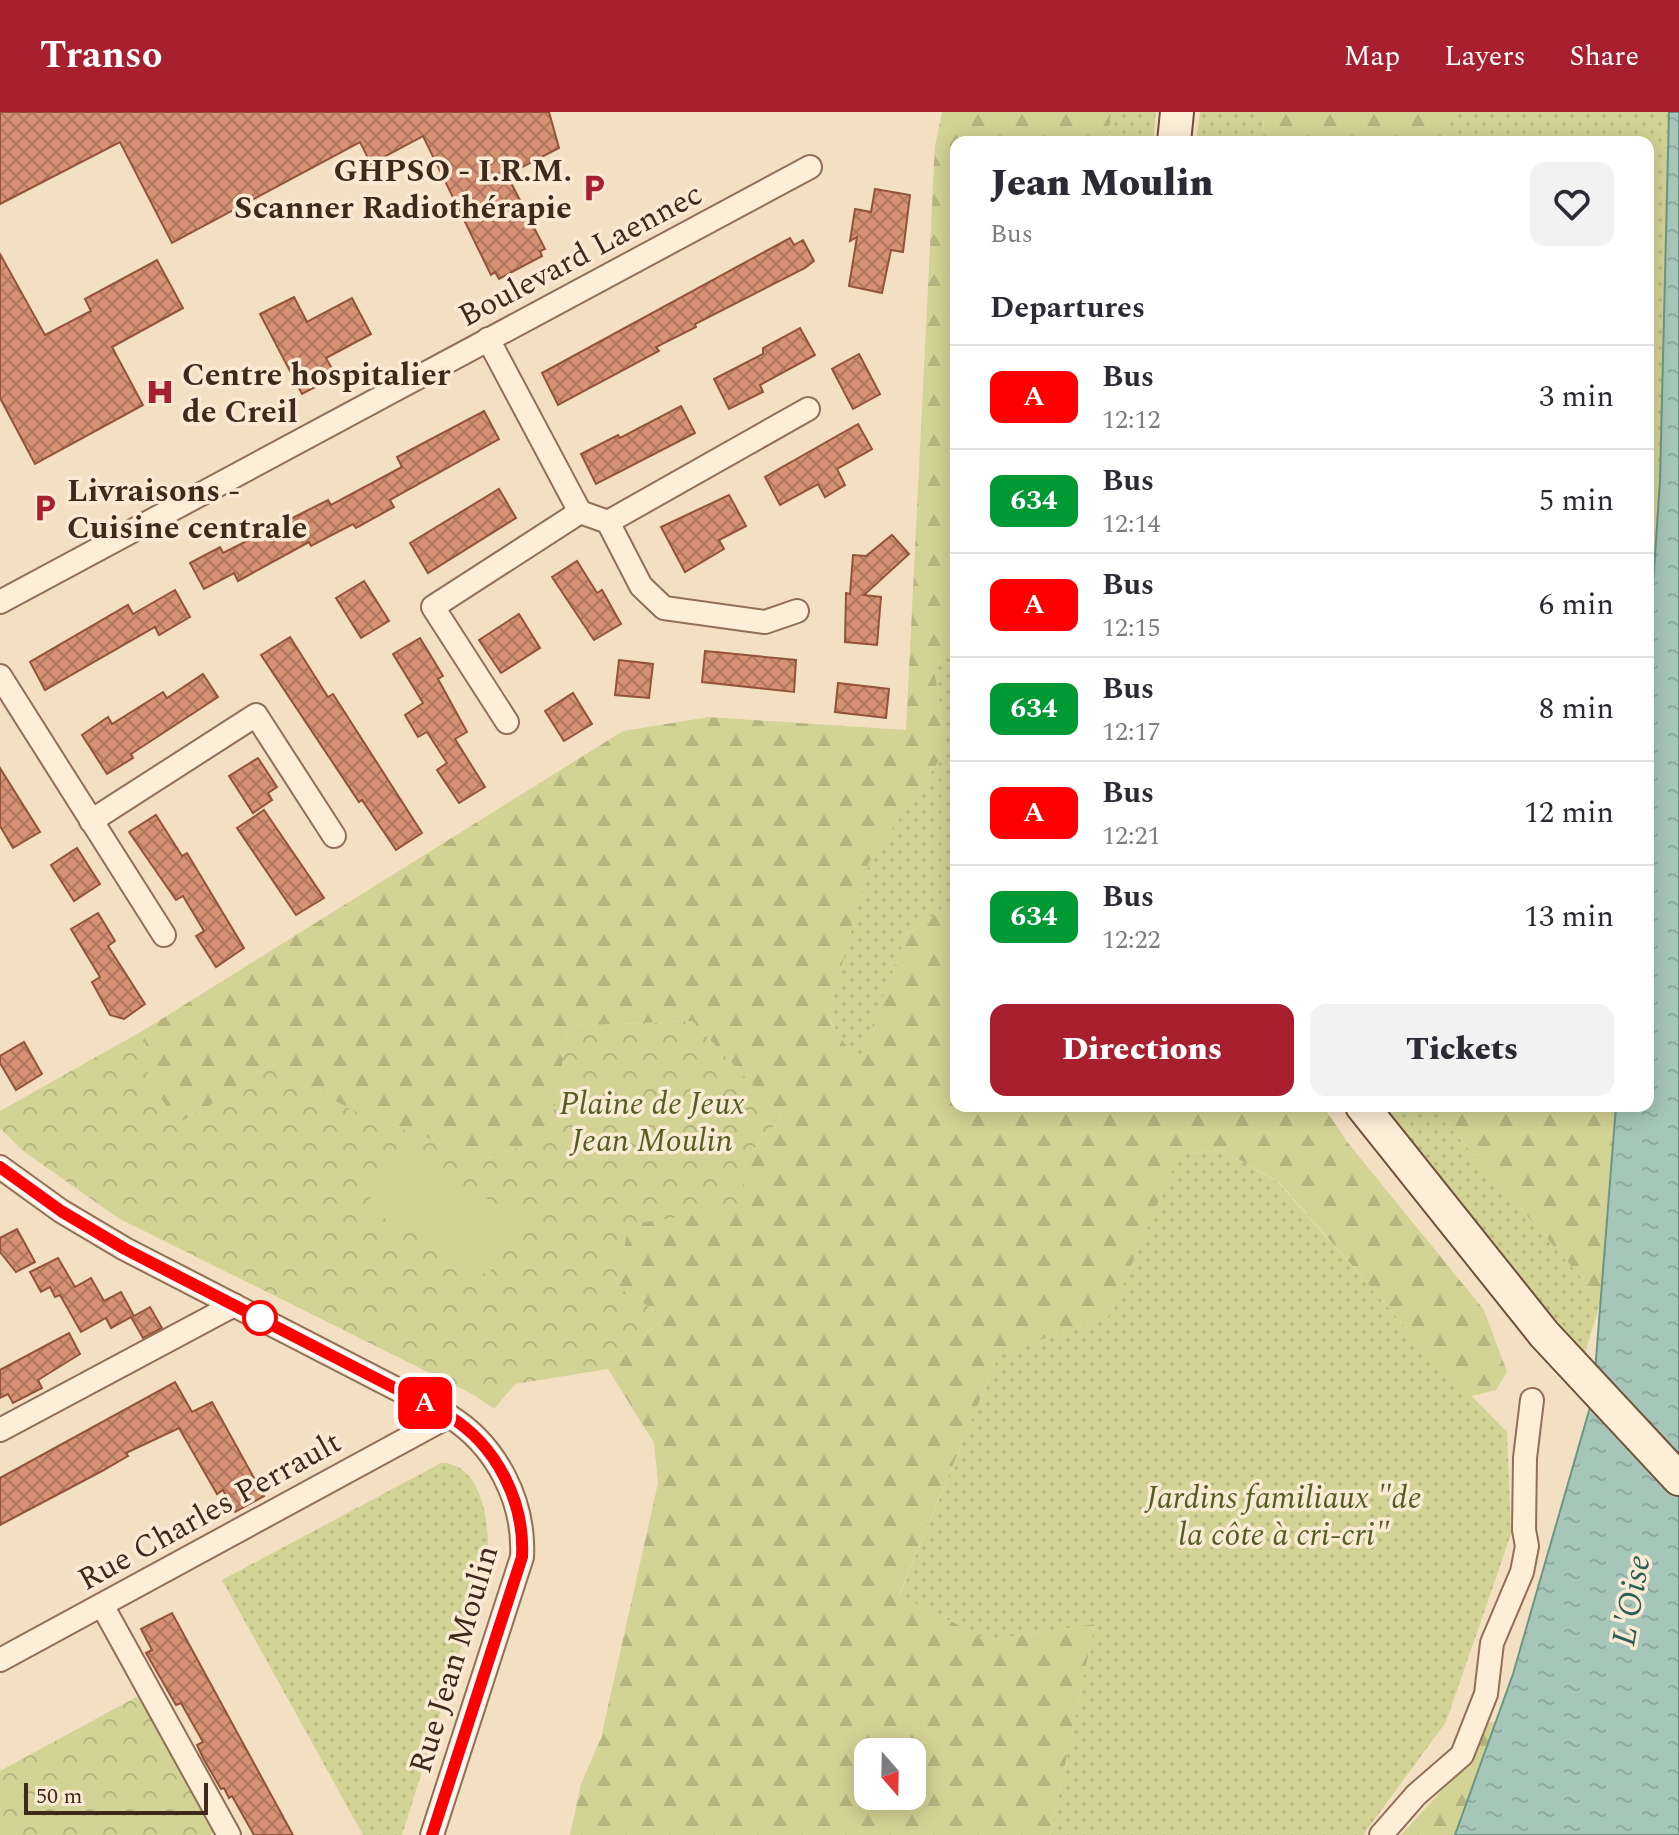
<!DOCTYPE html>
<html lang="en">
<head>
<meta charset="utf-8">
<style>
	body { margin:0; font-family:Spectral,serif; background:#f2f2f3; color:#2b2b33; height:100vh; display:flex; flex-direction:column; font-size:30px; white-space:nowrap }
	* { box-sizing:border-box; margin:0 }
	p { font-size:26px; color:#7c7c81 }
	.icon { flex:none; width:44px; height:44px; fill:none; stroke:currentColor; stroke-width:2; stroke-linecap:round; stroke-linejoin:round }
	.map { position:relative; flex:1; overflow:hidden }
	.panel { position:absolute; left:950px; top:24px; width:704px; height:976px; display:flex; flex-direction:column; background:#fff; border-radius:16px; box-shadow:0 4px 20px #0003 }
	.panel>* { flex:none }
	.badge { padding:0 16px; border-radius:12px; font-size:28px; line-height:52px }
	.needle { width:52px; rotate:160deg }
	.fabs { position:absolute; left:854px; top:1626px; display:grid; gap:16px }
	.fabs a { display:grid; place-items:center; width:72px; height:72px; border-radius:16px; background:#fff; box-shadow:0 4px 20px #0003; font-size:40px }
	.scale { position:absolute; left:24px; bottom:20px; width:184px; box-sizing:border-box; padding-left:8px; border:4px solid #3f291d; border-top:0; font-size:22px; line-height:28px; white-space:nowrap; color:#3f291d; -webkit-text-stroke:6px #faead4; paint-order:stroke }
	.map>.badge { position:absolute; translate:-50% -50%; box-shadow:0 0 0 4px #fff }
	h2 { padding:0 40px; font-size:30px; line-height:72px }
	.round { display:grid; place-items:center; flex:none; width:84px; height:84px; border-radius:16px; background:#f2f2f3 }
	.headline { display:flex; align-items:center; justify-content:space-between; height:136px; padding:0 40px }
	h1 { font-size:38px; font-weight:800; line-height:60px }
	.cta { display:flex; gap:16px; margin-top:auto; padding:16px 40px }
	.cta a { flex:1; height:92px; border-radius:16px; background:#a81f30; color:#fff; font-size:32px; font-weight:800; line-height:92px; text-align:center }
	.cta a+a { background:#f2f2f3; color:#2b2b33 }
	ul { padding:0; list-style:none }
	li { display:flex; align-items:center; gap:24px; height:104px; padding:0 40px; border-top:2px solid #e1e1e2 }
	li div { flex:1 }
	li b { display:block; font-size:30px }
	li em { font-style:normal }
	li .badge { min-width:88px; font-weight:700; text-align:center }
	header { display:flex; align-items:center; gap:48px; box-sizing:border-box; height:112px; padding:0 40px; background:#a81f30; color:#fff }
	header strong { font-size:38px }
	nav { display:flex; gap:44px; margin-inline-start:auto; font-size:28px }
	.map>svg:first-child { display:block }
	.grass { fill:url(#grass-dots) }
	.forest { fill:url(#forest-firs); fill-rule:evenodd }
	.park { fill:url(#park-crowns) }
	.pitch { fill:#d3d395 }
	.water { fill:url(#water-ripples); stroke:#6b9686; stroke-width:2 }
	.building { fill:url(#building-cross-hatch); stroke:#93533a; stroke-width:2 }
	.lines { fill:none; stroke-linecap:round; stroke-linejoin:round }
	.street-casing { stroke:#916f57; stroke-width:26 }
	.secondary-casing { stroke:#72503a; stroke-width:36 }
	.street { stroke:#fdeed8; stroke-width:22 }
	.secondary { stroke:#fdeed8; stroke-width:32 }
	.line-casing { stroke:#fff; stroke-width:18 }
	.line { stroke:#fe0000; stroke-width:12 }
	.stop-dot { fill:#fff; stroke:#fe0000; stroke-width:4 }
	.labels { text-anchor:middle; stroke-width:7; stroke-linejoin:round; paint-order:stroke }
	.poi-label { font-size:32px; font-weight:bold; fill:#3f291d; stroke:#faead4; text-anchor:start }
	.street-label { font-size:32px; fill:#3f291d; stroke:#faead4 }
	.park-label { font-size:32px; font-style:italic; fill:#555e21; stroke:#faead4 }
	.water-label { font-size:34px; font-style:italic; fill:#2a6057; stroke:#faead4 }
</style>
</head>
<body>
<header>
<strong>Transo</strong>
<nav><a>Map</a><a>Layers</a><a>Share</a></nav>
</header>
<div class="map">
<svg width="1679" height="1723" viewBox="0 0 1679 1723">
	<defs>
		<pattern id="grass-dots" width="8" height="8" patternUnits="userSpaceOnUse" patternTransform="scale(2)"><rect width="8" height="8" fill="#d3d395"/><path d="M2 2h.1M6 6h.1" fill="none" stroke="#b6b580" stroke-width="1.8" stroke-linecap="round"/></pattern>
		<pattern id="forest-firs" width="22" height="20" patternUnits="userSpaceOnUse" patternTransform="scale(2)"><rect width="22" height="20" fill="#d3d395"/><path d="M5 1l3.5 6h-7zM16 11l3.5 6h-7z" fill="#b6b580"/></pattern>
		<pattern id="park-crowns" width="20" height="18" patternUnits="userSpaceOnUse" patternTransform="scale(2)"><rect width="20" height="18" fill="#d3d395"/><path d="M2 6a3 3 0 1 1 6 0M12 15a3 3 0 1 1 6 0" fill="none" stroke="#b6b580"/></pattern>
		<pattern id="water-ripples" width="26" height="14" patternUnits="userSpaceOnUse" patternTransform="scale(2)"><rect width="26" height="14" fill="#a6c6b9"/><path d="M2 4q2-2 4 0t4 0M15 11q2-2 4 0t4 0" fill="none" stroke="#90aa9f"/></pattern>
		<pattern id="building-cross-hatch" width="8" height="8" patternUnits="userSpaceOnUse" patternTransform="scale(2)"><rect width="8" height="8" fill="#d69274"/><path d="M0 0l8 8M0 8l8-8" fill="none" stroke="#af775f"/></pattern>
	</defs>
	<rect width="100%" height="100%" fill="#f3e0c3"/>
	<g class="grass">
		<path d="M1111,0H1156L1153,30H1108Z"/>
		<path d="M1200,0H1264L1263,30H1196Z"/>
		<path d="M1447,0H1669L1660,369L1648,547V30H1445Z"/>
		<path d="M956,532V787L907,822L858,953L828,905L869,750L947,637L934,556Z"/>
		<path d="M1379,994H1431L1601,1188L1584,1245Z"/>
		<path d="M1222,1038L1278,1070L1423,1235L1507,1320L1511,1422L1446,1610L1363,1723H1050L1095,1512L988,1528L899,1484L999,1242L1110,1204L1179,1042Z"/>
		<path d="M441,1351C485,1350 491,1422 487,1453L402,1723H363L222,1468Z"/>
	</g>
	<g class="forest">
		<path d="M942,0H1111L1108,30H956V532L934,556L947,637L869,750L828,906L858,952L907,822L956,787V994H1323L1348,1031L1484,1198L1507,1260L1496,1278L1471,1284L1423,1235L1279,1070L1222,1038L1179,1042L1110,1204L999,1242L899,1483L988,1528L1095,1512L1050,1723H570L581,1672L601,1626L658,1371L654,1331L608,1257L665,1205L616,1174L629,1111L708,1101L740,1053L782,1004L692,909L569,914L549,1026L484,1047L357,1000L305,974L271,951L247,972L179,1011L149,971L144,918L623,619L709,605L906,618L935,34ZM868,1640H912V1684H868Z"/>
		<path d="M1264,0H1447L1445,30H1263Z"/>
		<path d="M1431,994H1616L1601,1188Z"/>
		<path d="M1502,1608L1470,1723H1401L1451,1668L1462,1643L1484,1612Z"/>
	</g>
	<g class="park">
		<path d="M692,909L782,1004L740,1053L748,1090L708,1101L629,1112L616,1174L665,1205L608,1257L515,1272L494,1297L474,1283L118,1106L22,1038L0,1016V999L144,918L149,970L179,1011L247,972L271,951L305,974L357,1000L484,1047L549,1026L569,914Z"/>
		<path d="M149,1578L225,1715L211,1723H0V1659Z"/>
	</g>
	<path class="pitch" d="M397,1036L519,1105L488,1163L365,1095Z"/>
	<path class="water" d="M1669,0H1679V1723H1455L1513,1562L1593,1285L1616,994H1648V547L1660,369Z"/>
	<g class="building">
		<path d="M0,0H549L559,36L507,63L545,137L540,139L542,144L499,167L495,160L491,163L423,24L371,52L360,30L172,131L120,30L0,92Z"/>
		<path d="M875,77L910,83L903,140L891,138L882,181L849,174L857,125L850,129L855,97L871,100Z"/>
		<path d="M790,126L794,133L803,128L814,149L805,156L695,212L696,215L656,235L659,239L558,293L542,261Z"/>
		<path d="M0,142L45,223L91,199L85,187L157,148L183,196L112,235L143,293L35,352L0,286Z"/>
		<path d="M294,185L307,210L352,186L371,222L326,246L336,264L302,282L260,202Z"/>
		<path d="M800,216L815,243L760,273L763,280L729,297L714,267L763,242V236Z"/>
		<path d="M859,242L880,282L853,297L832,257Z"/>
		<path d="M681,294L695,321L596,372L581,342L618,323L620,326Z"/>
		<path d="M484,299L499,327L390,388L394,395L356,416L353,412L311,434L309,430L238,469L234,461L204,477L190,451L220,435L223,441L328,388L331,393L402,355L397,345Z"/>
		<path d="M858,312L872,337L837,357L845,373L825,385L818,372L780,393L765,365Z"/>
		<path d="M499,377L516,406L428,461L410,431Z"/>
		<path d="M729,383L746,414L719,428L724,437L685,460L661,415Z"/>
		<path d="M892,423L909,442L864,483L881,485L877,533L845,530L846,481L850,482L853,443L866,444Z"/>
		<path d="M577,449L597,481L602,478L621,512L594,528L552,465Z"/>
		<path d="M364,469L389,509L361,526L336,486Z"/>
		<path d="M175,478L190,505L159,523L155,515L45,578L30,550L128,493L133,502Z"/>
		<path d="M519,502L540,536L501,561L479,528Z"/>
		<path d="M290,525L328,585L333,582L422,721L396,738L362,688L359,690L261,543Z"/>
		<path d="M420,526L443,564L438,567L467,620L455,627L485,675L459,691L437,658L447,651L427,620L418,625L405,603L423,591L393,542Z"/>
		<path d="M705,539L796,548L794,580L702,570Z"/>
		<path d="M619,548L653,552L649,586L615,583Z"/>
		<path d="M203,562L218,585L131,642L133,646L107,662L82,623L108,605L112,612L163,580L167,586Z"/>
		<path d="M838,571L889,577L886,606L835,600Z"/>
		<path d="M573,581L592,612L564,629L545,599Z"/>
		<path d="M258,646L277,675L268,681L272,688L253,701L229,664Z"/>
		<path d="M0,656L40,720L13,736L0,714Z"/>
		<path d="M264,698L324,786L296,803L237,716Z"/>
		<path d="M156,703L182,744L187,741L244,836L216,855L196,824L204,819L183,784L176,788L129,720Z"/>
		<path d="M77,736L100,772L74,789L51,753Z"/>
		<path d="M98,801L115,829L108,834L145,892L124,907L110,903L92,870L100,865L71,817Z"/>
		<path d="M24,930L42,962L16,978L0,951V944Z"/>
		<path d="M17,1117L35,1150L16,1160L0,1140V1126Z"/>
		<path d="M58,1146L75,1175L91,1166L104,1189L121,1180L134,1204L150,1195L162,1216L143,1226L131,1205L111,1216L106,1206L81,1220L60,1183L55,1185L50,1175L41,1180L30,1160Z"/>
		<path d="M69,1221L80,1242L38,1268L42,1276L13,1291L8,1282L0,1286V1258Z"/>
		<path d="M175,1270L192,1300L212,1290L264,1384L235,1400L223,1378L217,1382L179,1316L126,1341L128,1344L102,1359L0,1413V1366Z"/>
		<path d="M172,1501L293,1723H254L232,1684L229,1686L224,1676L221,1677L203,1646L197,1633L203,1630L181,1591L176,1593L146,1541L152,1538L141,1517Z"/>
	</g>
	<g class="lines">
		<defs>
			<g id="street">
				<path d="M488,227L580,400L608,410L641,474L664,496L765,510L797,499"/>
				<path d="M608,410L808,297"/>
				<path d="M0,490L810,55"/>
				<path d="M0,564L164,823"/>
				<path d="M507,610L433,495L580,400"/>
				<path d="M91,709L256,603L334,724"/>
				<path d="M0,1055L61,1099L125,1137L449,1304C496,1333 525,1389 522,1445L432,1723"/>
				<path d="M0,1318L234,1193"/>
				<path d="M102,1493L229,1723"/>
				<path d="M0,1548L449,1304"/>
				<path d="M1381,1723L1416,1683L1462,1643L1486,1582L1492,1531L1522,1460L1527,1434L1524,1418L1525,1346L1532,1288"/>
			</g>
			<g id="secondary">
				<path d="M1174,30L1177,0"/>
				<path d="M1362,994L1544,1222L1679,1367"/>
			</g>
		</defs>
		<use href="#street" class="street-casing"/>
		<use href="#secondary" class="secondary-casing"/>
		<use href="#street" class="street"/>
		<use href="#secondary" class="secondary"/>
	</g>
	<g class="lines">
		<defs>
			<path id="line" d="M0,1055L61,1099L125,1137L449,1304C496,1333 525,1389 522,1445L432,1723"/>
		</defs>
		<use href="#line" class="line-casing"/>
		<use href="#line" class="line"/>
	</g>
	<defs>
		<symbol id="parking-bare" viewBox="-9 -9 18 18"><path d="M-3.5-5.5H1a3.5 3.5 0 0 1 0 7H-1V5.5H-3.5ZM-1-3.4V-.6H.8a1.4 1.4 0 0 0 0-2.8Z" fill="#a81f30" stroke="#faead4" stroke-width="2.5" paint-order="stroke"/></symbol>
		<symbol id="hospital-bare" viewBox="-9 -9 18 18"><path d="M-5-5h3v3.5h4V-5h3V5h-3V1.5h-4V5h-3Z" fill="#a81f30" stroke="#faead4" stroke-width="2.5" paint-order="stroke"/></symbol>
	</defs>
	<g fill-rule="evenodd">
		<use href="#parking-bare" x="574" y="56" width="40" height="40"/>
		<use href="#hospital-bare" x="140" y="260" width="40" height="40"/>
		<use href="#parking-bare" x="25" y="376" width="40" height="40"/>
	</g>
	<circle class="stop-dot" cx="260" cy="1206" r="16"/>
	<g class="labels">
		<g class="poi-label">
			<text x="572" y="69" text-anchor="end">GHPSO - I.R.M.<tspan x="572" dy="37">Scanner Radiothérapie</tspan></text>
			<text x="182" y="273">Centre hospitalier<tspan x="182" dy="37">de Creil</tspan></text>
			<text x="67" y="389">Livraisons -<tspan x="67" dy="37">Cuisine centrale</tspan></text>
		</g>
		<g class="street-label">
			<text transform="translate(580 142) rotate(-28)" y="11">Boulevard Laennec</text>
			<text transform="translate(209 1398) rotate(-29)" y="11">Rue Charles Perrault</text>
			<text transform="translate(453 1547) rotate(-73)" y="11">Rue Jean Moulin</text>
		</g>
		<g class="park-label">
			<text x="652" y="1002">Plaine de Jeux<tspan x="652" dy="37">Jean Moulin</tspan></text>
			<text x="1284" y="1396">Jardins familiaux "de<tspan x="1284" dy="37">la côte à cri-cri"</tspan></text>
		</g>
		<g class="water-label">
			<text transform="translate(1630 1488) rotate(-80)" y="12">L'Oise</text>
		</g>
	</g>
</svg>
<div class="fabs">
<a><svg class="needle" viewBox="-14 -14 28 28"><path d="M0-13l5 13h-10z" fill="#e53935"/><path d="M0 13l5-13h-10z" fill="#7c7c81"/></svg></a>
</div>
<div class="scale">50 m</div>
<b class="badge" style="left:425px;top:1291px;background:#fe0000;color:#fff">A</b>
<section class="panel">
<div class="headline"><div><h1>Jean Moulin</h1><p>Bus</p></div><a class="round"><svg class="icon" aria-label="heart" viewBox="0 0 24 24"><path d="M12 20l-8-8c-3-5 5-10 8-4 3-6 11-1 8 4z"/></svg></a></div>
<h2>Departures</h2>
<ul>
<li><span class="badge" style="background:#fe0000;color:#fff">A</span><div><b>Bus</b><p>12:12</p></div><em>3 min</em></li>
<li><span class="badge" style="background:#093;color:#fff">634</span><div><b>Bus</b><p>12:14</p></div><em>5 min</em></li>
<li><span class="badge" style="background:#fe0000;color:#fff">A</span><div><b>Bus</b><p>12:15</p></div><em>6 min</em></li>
<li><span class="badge" style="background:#093;color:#fff">634</span><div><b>Bus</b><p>12:17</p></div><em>8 min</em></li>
<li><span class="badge" style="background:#fe0000;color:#fff">A</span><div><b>Bus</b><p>12:21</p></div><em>12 min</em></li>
<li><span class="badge" style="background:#093;color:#fff">634</span><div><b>Bus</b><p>12:22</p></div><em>13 min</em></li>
</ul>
<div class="cta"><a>Directions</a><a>Tickets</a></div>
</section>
</div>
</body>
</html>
